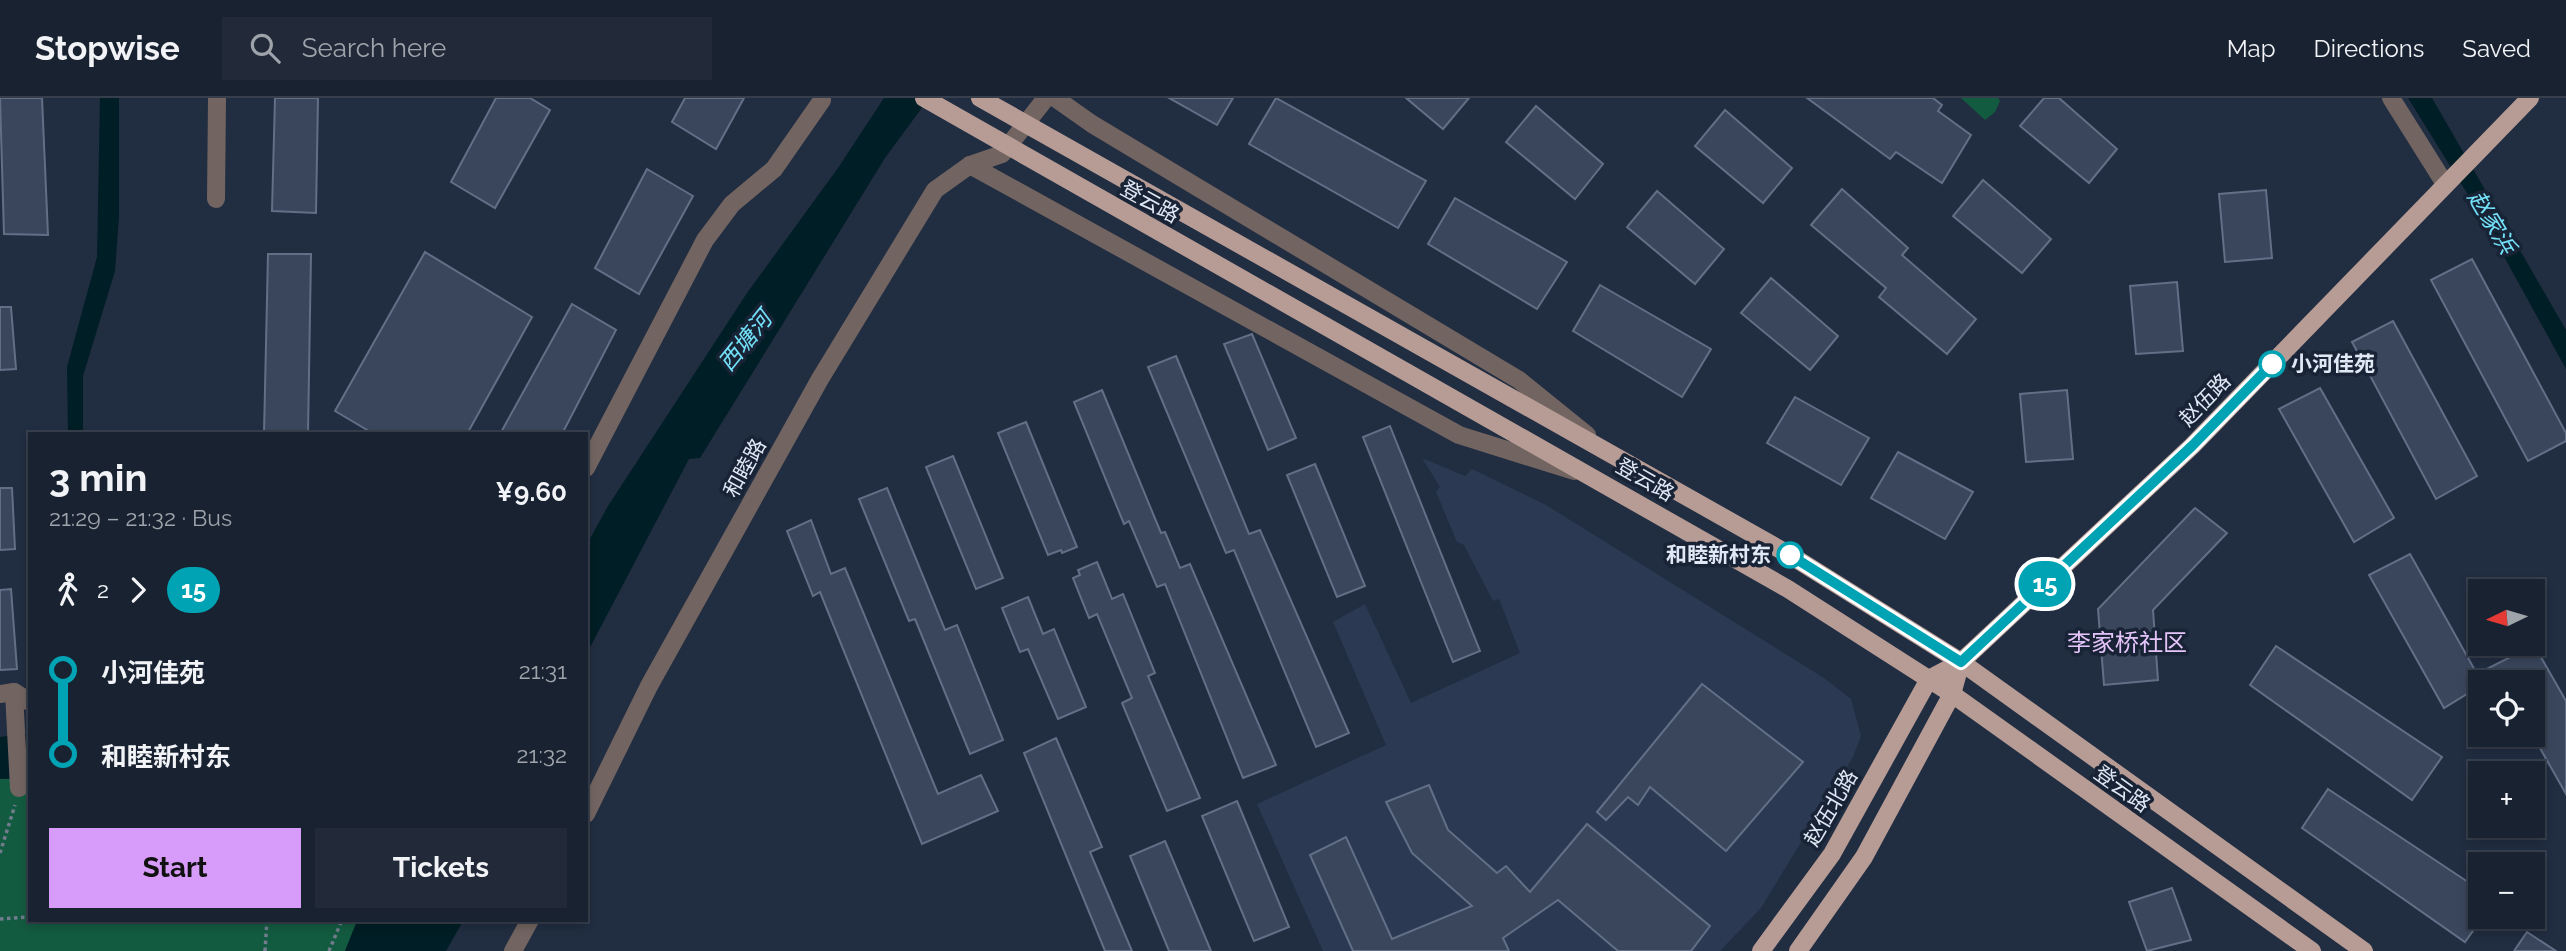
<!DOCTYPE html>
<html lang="en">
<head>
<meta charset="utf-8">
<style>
	body { margin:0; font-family:Raleway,"Noto Sans SC",sans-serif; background:#222a39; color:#f1f3f6; height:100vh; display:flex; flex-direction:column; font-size:26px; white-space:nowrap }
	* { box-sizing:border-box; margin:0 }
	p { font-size:23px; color:#9fa4ab }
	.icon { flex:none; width:38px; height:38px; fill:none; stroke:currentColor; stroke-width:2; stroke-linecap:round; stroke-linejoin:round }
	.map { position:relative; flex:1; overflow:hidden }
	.sheet { position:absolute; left:28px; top:334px; width:560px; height:490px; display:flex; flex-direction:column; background:#192231; border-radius:0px; box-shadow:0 4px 10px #0003,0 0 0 2px #373f4d }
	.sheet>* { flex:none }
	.badge { padding:0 14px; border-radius:23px; font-size:24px; line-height:46px }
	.needle { width:46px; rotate:265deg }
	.buttons { position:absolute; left:2468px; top:481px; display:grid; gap:14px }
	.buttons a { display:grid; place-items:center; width:77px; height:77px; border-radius:0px; background:#192231; box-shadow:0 4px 10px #0003,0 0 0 2px #373f4d; font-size:35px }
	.map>.badge { position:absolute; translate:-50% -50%; box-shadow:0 0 0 4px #fff }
	.legs { display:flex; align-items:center; gap:10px; height:77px; padding:0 21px; font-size:23px }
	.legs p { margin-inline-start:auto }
	.summary { display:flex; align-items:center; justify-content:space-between; height:119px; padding:0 21px }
	h1 { font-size:38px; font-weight:700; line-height:52px }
	.button { display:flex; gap:14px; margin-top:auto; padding:14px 21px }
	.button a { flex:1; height:80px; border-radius:0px; background:#d79bf9; color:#111; font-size:28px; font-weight:700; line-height:80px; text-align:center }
	.button a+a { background:#222a39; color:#f1f3f6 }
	ul { padding:0 21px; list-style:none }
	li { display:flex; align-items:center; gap:24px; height:84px; font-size:26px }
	li i { display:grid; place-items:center; width:10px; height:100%; margin:0 9px; background:currentColor }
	li i::after { content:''; width:18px; height:18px; margin:-9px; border:5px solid; border-radius:50%; background:#192231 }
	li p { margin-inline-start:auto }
	li:first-child i { background:linear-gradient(#0000 50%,currentColor 0) }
	li:last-child i { background:linear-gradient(currentColor 50%,#0000 0) }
	header { display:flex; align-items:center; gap:42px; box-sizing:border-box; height:98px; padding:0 35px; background:#192231; border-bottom:2px solid #373f4d }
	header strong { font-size:33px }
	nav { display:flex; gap:38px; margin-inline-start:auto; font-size:24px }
	.search { width:490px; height:63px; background:#222a39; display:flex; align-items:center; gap:18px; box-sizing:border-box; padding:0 24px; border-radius:0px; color:#9fa4ab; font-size:26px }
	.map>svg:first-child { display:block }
	.built { fill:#2b3952 }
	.green { fill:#135b40 }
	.water { fill:#001e25 }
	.building { fill:#3a465c; stroke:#626f86; stroke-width:2 }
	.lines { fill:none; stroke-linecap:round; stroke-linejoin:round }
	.path { stroke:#717c8d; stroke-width:3.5; stroke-dasharray:3.5 3.5; stroke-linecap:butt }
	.minor { stroke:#726461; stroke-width:18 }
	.major { stroke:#b79c95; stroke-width:18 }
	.line-1-casing { stroke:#fff; stroke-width:16 }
	.line-1 { stroke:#00a3b4; stroke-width:10 }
	.stop-1-dot { fill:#fff; stroke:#00a3b4; stroke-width:3.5 }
	.labels { text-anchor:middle; stroke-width:7; stroke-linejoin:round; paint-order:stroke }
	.street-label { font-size:21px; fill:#e0e8f5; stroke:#182336 }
	.stop-label { font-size:21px; font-weight:bold; fill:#e0e8f5; stroke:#182336; text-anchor:start }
	.water-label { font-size:23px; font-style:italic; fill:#73e2f9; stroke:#182336 }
	.quarter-label { font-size:24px; fill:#e5c4f9; stroke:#182336 }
</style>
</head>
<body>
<header>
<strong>Stopwise</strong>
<div class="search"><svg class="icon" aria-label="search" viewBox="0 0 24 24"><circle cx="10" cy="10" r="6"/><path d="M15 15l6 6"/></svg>Search here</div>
<nav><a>Map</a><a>Directions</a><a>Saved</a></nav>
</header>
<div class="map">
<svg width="2566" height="853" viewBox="0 0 2566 853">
	<rect width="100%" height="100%" fill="#212d41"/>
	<path class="built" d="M1422,360L1465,378L1472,371L1546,407L1824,580L1851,601L1861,638L1853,659L1761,810L1720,853H1323L1257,706L1386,647L1333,524L1365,506L1411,605L1520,555L1499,501L1493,503L1464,447L1457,444L1436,394L1440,389Z"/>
	<g class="green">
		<path d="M1961,0H1998L2000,3L1995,14L1985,22Z"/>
		<path d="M30,680V822L357,823L345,853H0V681Z"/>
	</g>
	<g class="water">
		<path d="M100,0H119V118L115,173L83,278V336H68L67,269L97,159Z"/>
		<path d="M884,0H929L885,60L700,360L689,361L586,557V448L608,408L747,195L838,70Z"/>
		<path d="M2408,0H2432L2566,232V271L2485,124Z"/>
		<path d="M30,635V680L0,681V639Z"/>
		<path d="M357,823V822L463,823L446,853H345Z"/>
	</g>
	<g class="building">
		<path d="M0,0H42L48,137L4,136Z"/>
		<path d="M275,0H318L316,115L272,113Z"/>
		<path d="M496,0H530L550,12L495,110L451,84Z"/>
		<path d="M685,0H744L716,51L672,24Z"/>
		<path d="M1169,0H1233L1217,27Z"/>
		<path d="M1276,0L1426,83L1398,130L1249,46Z"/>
		<path d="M1406,0H1469L1443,31Z"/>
		<path d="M1807,0H1933L1942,7L1938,13L1971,37L1942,85L1896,54L1890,61Z"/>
		<path d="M2044,0H2059L2117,51L2089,85L2020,28Z"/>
		<path d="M1536,8L1603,66L1575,101L1506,44Z"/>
		<path d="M1725,12L1792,70L1763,105L1695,48Z"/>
		<path d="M647,71L693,98L639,196L595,170Z"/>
		<path d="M1983,82L2051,141L2022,175L1953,118Z"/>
		<path d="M1842,91L1908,150L1902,157L1976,221L1947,256L1879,199L1886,190L1811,127Z"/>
		<path d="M2266,92L2272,160L2225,164L2219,96Z"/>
		<path d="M1657,93L1724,151L1695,186L1627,129Z"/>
		<path d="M1455,100L1567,164L1537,211L1428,146Z"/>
		<path d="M425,154L532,219L467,336H374L335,313Z"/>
		<path d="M268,156H311L308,336H264Z"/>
		<path d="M2472,161L2566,335V343L2528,363L2431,182Z"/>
		<path d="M1771,180L1838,238L1810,272L1741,215Z"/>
		<path d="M2177,184L2183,253L2136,256L2130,188Z"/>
		<path d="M1600,187L1711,251L1682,299L1573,233Z"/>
		<path d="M572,206L616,232L562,336H500Z"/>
		<path d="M0,209H11L16,271L0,272Z"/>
		<path d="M2393,223L2477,378L2436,401L2352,244Z"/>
		<path d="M1252,236L1296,340L1268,352L1224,246Z"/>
		<path d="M1176,258L1249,436L1260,432L1349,635L1316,649L1234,452L1226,455L1148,269Z"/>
		<path d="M2320,290L2394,420L2354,444L2279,311Z"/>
		<path d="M1102,292L1161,435L1165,434L1180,470L1190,466L1276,667L1243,680L1165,486L1157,489L1129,423L1124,426L1074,304Z"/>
		<path d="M2067,292L2073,361L2026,364L2020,296Z"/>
		<path d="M1795,299L1869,340L1841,387L1767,345Z"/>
		<path d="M1026,324L1077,449L1062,455L1061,452L1048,457L998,335Z"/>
		<path d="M1390,328L1480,553L1453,564L1363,339Z"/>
		<path d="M1898,354L1973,394L1945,441L1871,400Z"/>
		<path d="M953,358L1003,480L976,491L926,369Z"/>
		<path d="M1315,366L1365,488L1337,499L1287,377Z"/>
		<path d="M0,390H12L15,451L0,452Z"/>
		<path d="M887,390L945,532L957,527L1003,642L970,656L915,521L909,523L859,401Z"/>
		<path d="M2195,410L2227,435L2153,512L2158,582L2104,587L2098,511Z"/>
		<path d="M811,422L831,476L845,470L938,696L981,677L998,713L922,746L820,494L813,498L787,433Z"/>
		<path d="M2410,456L2477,576L2534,547L2566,603V696L2532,636V584H2480V588L2444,610L2369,477Z"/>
		<path d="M1097,464L1112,501L1123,496L1155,575L1148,578L1200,700L1167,713L1122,605L1132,600L1097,516L1089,520L1073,480L1080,477L1078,472Z"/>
		<path d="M11,491L17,571L0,572V492Z"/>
		<path d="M1028,499L1043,536L1054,531L1086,609L1058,621L1028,551L1020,554L1002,510Z"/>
		<path d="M2276,548L2442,659L2412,702L2250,587Z"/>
		<path d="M1702,586L1803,664L1726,753L1650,689L1638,707L1628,699L1606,722L1597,714Z"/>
		<path d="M1056,640L1102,749L1090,754L1132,853H1105L1024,655Z"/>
		<path d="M1429,687L1448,732L1497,775L1506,768L1530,794L1587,726L1710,828L1691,853H1618L1558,802L1503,840L1509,853H1353L1310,757L1346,739L1392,841L1472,808L1412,755L1386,704Z"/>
		<path d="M2328,691L2480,792V823L2465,844L2302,730Z"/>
		<path d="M1237,703L1289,829L1254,843L1202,718Z"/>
		<path d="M1165,743L1211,853H1169L1130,758Z"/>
		<path d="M2172,790L2191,842L2147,853L2129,804Z"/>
		<path d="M2527,834L2556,853H2514Z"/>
	</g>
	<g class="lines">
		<g class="path">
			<path d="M0,755L15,707"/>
			<path d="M0,821L30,819"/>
			<path d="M265,853L267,822"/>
			<path d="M329,853L342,822"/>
		</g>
		<g class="minor">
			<path d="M1055,0L1092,26L1519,282L1587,337"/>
			<path d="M2391,0L2445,86"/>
			<path d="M970,67L1459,337L1574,373"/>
			<path d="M216,101L217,0"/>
			<path d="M586,370L705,142L732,106L774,71L822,2"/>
			<path d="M14,594L19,690"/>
			<path d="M0,596L14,594L30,604"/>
			<path d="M586,716L649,588L820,281L935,92L970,67L1002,56L1046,0"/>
			<path d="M513,853L530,822"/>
		</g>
		<g class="major">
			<path d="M924,0L1788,491L1952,596L2312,853"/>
			<path d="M980,0L1790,457L1961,564L2364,853"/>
			<path d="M1929,581L1961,564L2192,348L2530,0"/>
			<path d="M1761,853L1832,756L1929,581"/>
			<path d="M1798,853L1864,759L1952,596L1961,564"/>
		</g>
	</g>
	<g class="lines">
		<defs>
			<path id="line-1" d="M1790,457L1961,564L2192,348L2272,266"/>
		</defs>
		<use href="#line-1" class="line-1-casing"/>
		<use href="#line-1" class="line-1"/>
	</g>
	<g class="stop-1-dot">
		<circle cx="2272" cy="266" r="12"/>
		<circle cx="1790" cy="457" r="12"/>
	</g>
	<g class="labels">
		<g class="street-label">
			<text transform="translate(1150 104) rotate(29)" y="7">登云路</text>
			<text transform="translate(2205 302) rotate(-46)" y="7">赵伍路</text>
			<text transform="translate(745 370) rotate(-61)" y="7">和睦路</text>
			<text transform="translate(1645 382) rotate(30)" y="7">登云路</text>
			<text transform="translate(2122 691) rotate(36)" y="7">登云路</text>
			<text transform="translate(1831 710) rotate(-60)" y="7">赵伍北路</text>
		</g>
		<g class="stop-label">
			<text x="2291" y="273">小河佳苑</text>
			<text x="1771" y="464" text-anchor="end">和睦新村东</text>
		</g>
		<g class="water-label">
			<text transform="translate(2492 124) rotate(59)" y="8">赵家浜</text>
			<text transform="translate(745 243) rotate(-51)" y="8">西塘河</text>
		</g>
		<g class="quarter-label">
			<text x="2127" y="553">李家桥社区</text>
		</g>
	</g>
</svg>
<div class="buttons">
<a><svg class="needle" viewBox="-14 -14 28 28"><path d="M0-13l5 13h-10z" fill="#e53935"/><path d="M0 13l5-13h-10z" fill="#9fa4ab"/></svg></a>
<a><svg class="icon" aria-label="locate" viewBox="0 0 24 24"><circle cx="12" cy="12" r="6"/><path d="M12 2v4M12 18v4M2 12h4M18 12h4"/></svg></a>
<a>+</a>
<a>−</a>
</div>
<b class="badge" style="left:2045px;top:486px;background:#00a3b4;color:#fff">15</b>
<section class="sheet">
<div class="summary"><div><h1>3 min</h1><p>21:29 – 21:32 · Bus</p></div><b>¥9.60</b></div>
<div class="legs"><svg class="icon" aria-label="walk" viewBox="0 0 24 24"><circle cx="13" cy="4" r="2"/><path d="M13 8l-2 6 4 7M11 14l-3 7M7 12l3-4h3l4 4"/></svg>2<svg class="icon" aria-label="forward" viewBox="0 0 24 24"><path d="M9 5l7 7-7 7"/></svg><b class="badge" style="background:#00a3b4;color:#fff">15</b></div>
<ul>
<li><i style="color:#00a3b4"></i><b>小河佳苑</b><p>21:31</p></li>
<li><i style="color:#00a3b4"></i><b>和睦新村东</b><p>21:32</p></li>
</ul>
<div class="button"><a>Start</a><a>Tickets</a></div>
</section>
</div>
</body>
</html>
